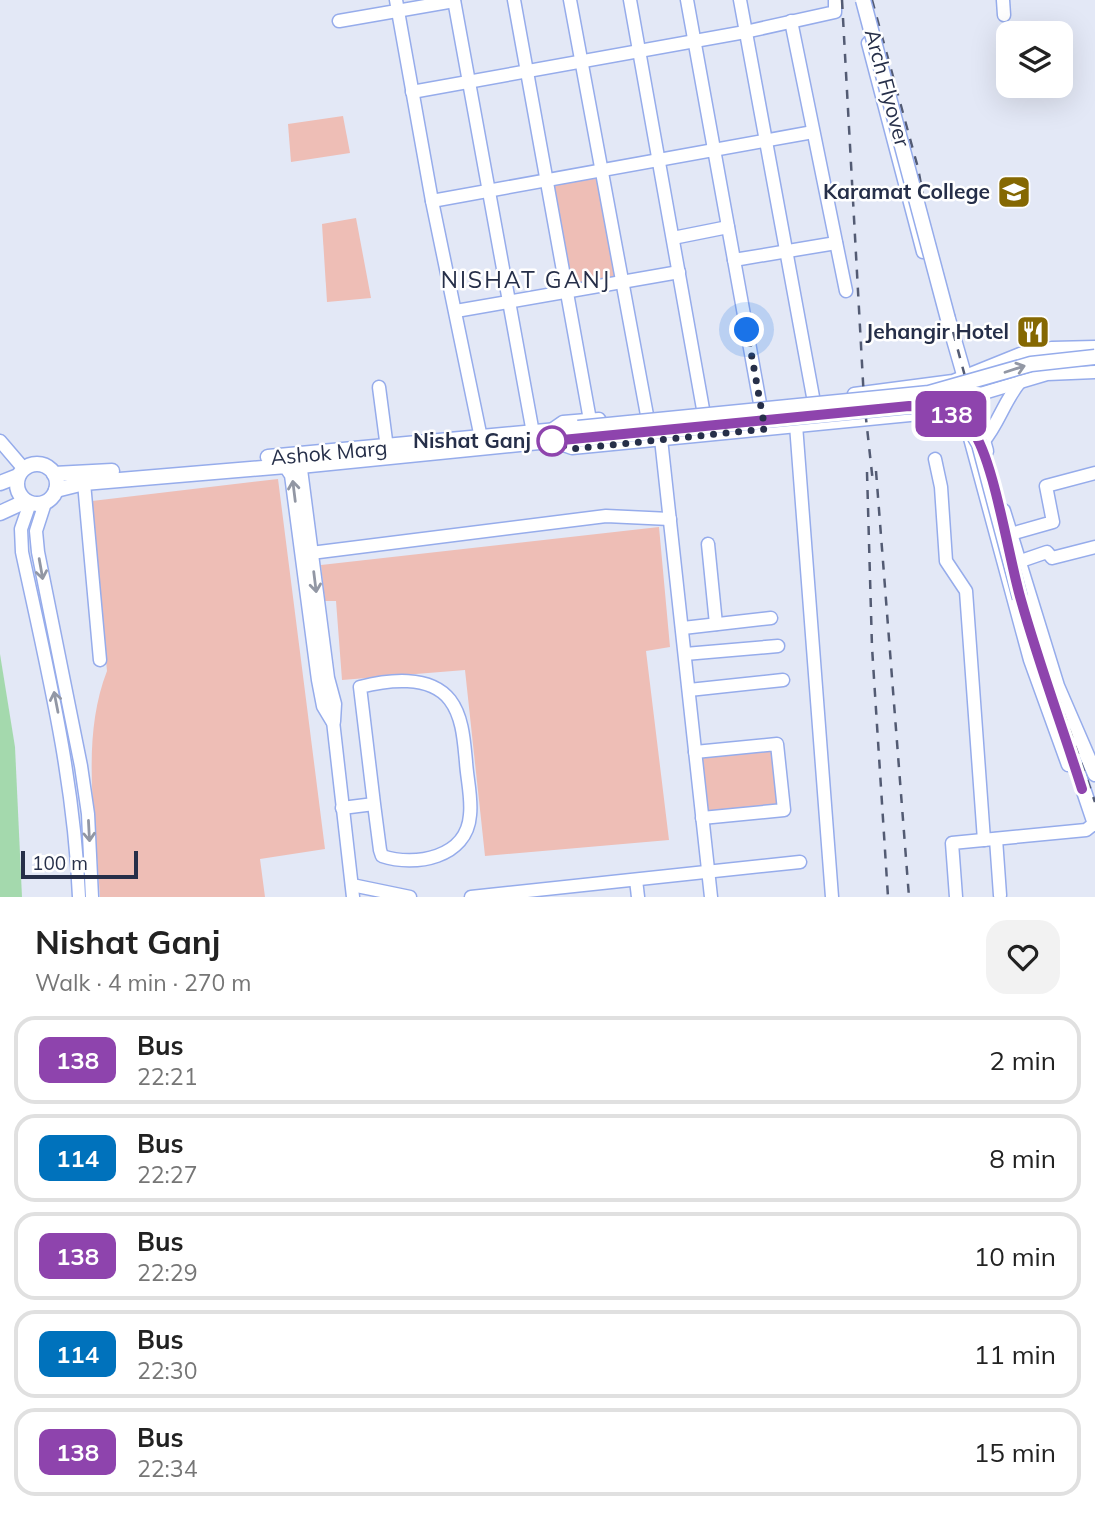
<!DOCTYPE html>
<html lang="en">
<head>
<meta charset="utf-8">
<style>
	body { margin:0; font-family:Mulish,sans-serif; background:#f2f2f2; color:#222; height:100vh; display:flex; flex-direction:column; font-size:26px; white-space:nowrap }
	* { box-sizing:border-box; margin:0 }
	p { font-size:23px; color:#767676 }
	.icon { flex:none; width:38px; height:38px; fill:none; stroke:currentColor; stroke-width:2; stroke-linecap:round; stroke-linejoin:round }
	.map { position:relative; height:897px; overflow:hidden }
	.sheet { display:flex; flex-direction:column; background:#fff; flex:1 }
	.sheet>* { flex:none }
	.badge { padding:0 14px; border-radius:10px; font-size:24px; line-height:46px }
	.fabs { position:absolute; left:996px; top:21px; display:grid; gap:14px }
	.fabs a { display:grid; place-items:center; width:77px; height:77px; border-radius:14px; background:#fff; box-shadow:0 7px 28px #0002; font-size:35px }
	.scale { position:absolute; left:21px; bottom:18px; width:117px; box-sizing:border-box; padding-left:7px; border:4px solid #262f49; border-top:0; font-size:19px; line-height:24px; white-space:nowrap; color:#262f49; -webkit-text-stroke:5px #fff; paint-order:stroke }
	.you { position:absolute; width:35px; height:35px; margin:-18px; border:5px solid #fff; border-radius:50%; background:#1a73e8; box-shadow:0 0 0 10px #1a73e833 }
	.map>.badge { position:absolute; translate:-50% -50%; box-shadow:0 0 0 4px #fff }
	.round { display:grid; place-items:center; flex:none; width:74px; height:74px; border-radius:21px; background:#f2f2f2 }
	.headline { display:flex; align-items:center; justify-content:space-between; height:119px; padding:0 35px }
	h1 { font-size:33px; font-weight:700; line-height:52px }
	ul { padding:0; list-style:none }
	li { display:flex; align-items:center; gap:21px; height:88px; margin:0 14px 10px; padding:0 21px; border:4px solid #e0e0e0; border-radius:21px }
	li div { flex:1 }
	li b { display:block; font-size:26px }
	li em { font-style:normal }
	li .badge { min-width:77px; font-weight:700; text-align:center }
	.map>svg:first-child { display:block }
	.green { fill:#eebeb6 }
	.water { fill:#a4d9ad }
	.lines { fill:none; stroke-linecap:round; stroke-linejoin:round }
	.minor-casing { stroke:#96aceb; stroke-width:15 }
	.major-casing { stroke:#96aceb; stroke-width:17 }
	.minor { stroke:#fff; stroke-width:12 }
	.major { stroke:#fff; stroke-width:14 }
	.rail { stroke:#535b73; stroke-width:2.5; stroke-dasharray:9 9; stroke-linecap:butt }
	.major-bridge-casing { stroke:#96aceb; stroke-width:17; stroke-linecap:butt }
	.major-bridge { stroke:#fff; stroke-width:14 }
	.oneway { stroke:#9297a4 }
	.line-casing { stroke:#fff; stroke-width:16 }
	.line { stroke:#8e44ad; stroke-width:10 }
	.walk { stroke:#262f49; stroke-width:7; stroke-dasharray:0 12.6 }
	.stop-dot { fill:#fff; stroke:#8e44ad; stroke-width:3.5 }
	.labels { text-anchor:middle; stroke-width:5; stroke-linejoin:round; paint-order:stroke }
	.street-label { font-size:21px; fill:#262f49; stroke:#fff }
	.poi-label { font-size:21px; font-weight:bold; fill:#262f49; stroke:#fff; text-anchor:end }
	.stop-label { font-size:21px; font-weight:bold; fill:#262f49; stroke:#fff; text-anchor:end }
	.neighbourhood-label { font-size:23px; letter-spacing:2px; fill:#262f49; stroke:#fff }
</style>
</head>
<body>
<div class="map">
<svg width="1095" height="897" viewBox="0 0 1095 897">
	<rect width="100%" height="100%" fill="#e3e8f6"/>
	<g class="green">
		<path d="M343,116L350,153L291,162L288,124Z"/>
		<path d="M598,175L617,279L572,287L553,183Z"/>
		<path d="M356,218L371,298L327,302L322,224Z"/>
		<path d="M278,479L325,849L260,859L265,897H100C96,824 80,740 107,671L92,501Z"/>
		<path d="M659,527L670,647L646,651L669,840L485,856L465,670L342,680L336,601H325L321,565Z"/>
		<path d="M773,751L779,806L708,813L702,758Z"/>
	</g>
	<path class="water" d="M0,654L15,747L22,897H0Z"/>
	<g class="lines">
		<defs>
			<g id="minor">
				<path d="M396,0L432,201L481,438"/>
				<path d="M454,0L533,433"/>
				<path d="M514,0L590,420"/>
				<path d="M570,0L647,415"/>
				<path d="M630,0L703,409"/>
				<path d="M687,0L763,420"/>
				<path d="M740,0L816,413"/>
				<path d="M1003,0L1004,15"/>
				<path d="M339,21L454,1"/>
				<path d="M791,21L846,291"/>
				<path d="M868,43L923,252"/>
				<path d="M412,92L745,32L835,12V0"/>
				<path d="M432,201L813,132"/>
				<path d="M673,238L728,227"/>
				<path d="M734,260L836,243"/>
				<path d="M456,311L679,272"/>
				<path d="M379,387L387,448"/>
				<path d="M854,394L953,381L1020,354L1052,348L1095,347"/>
				<path d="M958,394L1030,660L1068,765"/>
				<path d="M796,425L832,897"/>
				<path d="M550,431L563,422L599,419"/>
				<path d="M661,439L711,897"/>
				<path d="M0,441L24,469"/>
				<path d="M552,441L572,448L910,415L1047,374L1095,372"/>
				<path d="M983,442C999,423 1004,401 1020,382"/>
				<path d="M935,459L941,487L946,561L966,591L984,840"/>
				<path d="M84,483L100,660"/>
				<path d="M30,503L21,529L22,552C47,668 74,777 79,897"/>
				<path d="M45,503L36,531L38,552L81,766L88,814L92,897"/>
				<path d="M1011,534L1053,522L1046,486L1095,473"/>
				<path d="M708,544L716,624"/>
				<path d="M311,553L606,516L670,519"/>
				<path d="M1018,562L1047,552L1052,558L1095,547"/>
				<path d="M683,628L771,618"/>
				<path d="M685,654L778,646"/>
				<path d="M689,690L783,680"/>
				<path d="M333,721L353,897"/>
				<path d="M695,752L777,744L784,810L702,818"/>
				<path d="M342,808L374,804L380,850L382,856C415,867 467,858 470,815C472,798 467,779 466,762C464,742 463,717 450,700C430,674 387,680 360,687L374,804"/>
				<path d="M996,839L1000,895"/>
				<path d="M636,880L638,897"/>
				<path d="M352,885L410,897"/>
				<path d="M471,897L800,862"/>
				<path d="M956,897L952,843L1086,830L1095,823"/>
			</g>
			<g id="major">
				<path d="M948,319L986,451"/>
				<path d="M268,457L578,428"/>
				<circle cx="37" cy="484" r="20"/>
				<path d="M300,466L579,438"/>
				<path d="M54,474L112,471"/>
				<path d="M0,483L18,476"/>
				<path d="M56,490L84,483L286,466L292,475L319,680L324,706L333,721L334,704L327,678L298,454"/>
				<path d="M1003,511L1057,686L1095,774"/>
				<path d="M0,513L26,501"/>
				<path d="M1053,699L1095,824"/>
			</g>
		</defs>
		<use href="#minor" class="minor-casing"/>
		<use href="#major" class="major-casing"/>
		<use href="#minor" class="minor"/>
		<use href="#major" class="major"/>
		<g class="rail">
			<path d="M842,0L864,400L873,483"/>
			<path d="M872,0L918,168L937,272L1029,615L1095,802"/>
			<path d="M876,471L909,897"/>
			<path d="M867,472L872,647L888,897"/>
		</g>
		<defs>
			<g id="major-bridge">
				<path d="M863,0L948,319"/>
				<path d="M578,428L929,393L1031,364L1095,357"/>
				<path d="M579,438L909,406C941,410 964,415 979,444L1020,598"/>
			</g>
		</defs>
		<use href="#major-bridge" class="major-bridge-casing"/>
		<use href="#major-bridge" class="major-bridge"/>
	</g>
	<defs><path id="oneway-shaft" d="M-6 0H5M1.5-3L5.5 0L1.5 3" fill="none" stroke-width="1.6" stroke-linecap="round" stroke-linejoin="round" transform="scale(1.75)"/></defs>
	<g class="oneway">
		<use href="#oneway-shaft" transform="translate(1015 369) rotate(-18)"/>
		<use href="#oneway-shaft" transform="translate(294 491) rotate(-97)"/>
		<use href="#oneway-shaft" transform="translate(41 569) rotate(80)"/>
		<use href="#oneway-shaft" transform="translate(315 582) rotate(83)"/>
		<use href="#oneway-shaft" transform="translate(56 702) rotate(-101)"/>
		<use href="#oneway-shaft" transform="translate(89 831) rotate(87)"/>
	</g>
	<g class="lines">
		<defs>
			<path id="line" d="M552,441L909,406C932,408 957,410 972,430C994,459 1009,560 1021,600C1039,664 1062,726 1082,789"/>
		</defs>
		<use href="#line" class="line-casing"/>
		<use href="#line" class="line"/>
		<path class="walk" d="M552,441L572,449L765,429L747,330"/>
	</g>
	<defs>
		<symbol id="university-square" viewBox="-11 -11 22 22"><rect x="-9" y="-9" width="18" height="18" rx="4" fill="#856802" stroke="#fff"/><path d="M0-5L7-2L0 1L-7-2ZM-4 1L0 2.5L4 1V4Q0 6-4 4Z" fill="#fff"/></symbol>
		<symbol id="restaurant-square" viewBox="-11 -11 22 22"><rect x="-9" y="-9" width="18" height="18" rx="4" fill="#856802" stroke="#fff"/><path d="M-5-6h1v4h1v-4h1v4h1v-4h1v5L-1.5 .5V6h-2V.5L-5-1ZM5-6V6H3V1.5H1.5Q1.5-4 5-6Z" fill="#fff"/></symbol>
	</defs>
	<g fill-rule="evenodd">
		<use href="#university-square" x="995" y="173" width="38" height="38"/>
		<use href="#restaurant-square" x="1014" y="313" width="38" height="38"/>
	</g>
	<circle class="stop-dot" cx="552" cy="441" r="14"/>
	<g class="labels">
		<g class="street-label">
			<text transform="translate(887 88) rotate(75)" y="7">Arch Flyover</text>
			<text transform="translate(329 453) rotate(-5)" y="7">Ashok Marg</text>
		</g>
		<g class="poi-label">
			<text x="990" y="199">Karamat College</text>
			<text x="1009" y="339">Jehangir Hotel</text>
		</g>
		<g class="stop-label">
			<text x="531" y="448">Nishat Ganj</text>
		</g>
		<g class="neighbourhood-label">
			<text x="526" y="288">NISHAT GANJ</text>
		</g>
	</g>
</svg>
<div class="fabs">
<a><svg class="icon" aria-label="layers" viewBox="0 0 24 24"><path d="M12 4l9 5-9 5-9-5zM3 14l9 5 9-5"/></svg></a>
</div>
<div class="scale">100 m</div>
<div class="you" style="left:747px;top:330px"></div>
<b class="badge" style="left:951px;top:414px;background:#8e44ad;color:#fff">138</b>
</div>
<section class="sheet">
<div class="headline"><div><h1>Nishat Ganj</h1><p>Walk · 4 min · 270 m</p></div><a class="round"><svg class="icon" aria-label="heart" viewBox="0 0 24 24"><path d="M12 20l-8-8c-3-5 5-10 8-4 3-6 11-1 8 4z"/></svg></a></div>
<ul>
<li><span class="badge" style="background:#8e44ad;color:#fff">138</span><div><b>Bus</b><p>22:21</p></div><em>2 min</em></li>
<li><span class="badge" style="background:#0072bc;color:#fff">114</span><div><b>Bus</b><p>22:27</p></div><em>8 min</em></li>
<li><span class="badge" style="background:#8e44ad;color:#fff">138</span><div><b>Bus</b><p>22:29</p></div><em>10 min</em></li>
<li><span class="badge" style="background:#0072bc;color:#fff">114</span><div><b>Bus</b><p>22:30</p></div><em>11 min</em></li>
<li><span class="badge" style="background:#8e44ad;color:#fff">138</span><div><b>Bus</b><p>22:34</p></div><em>15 min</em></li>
</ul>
</section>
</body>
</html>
